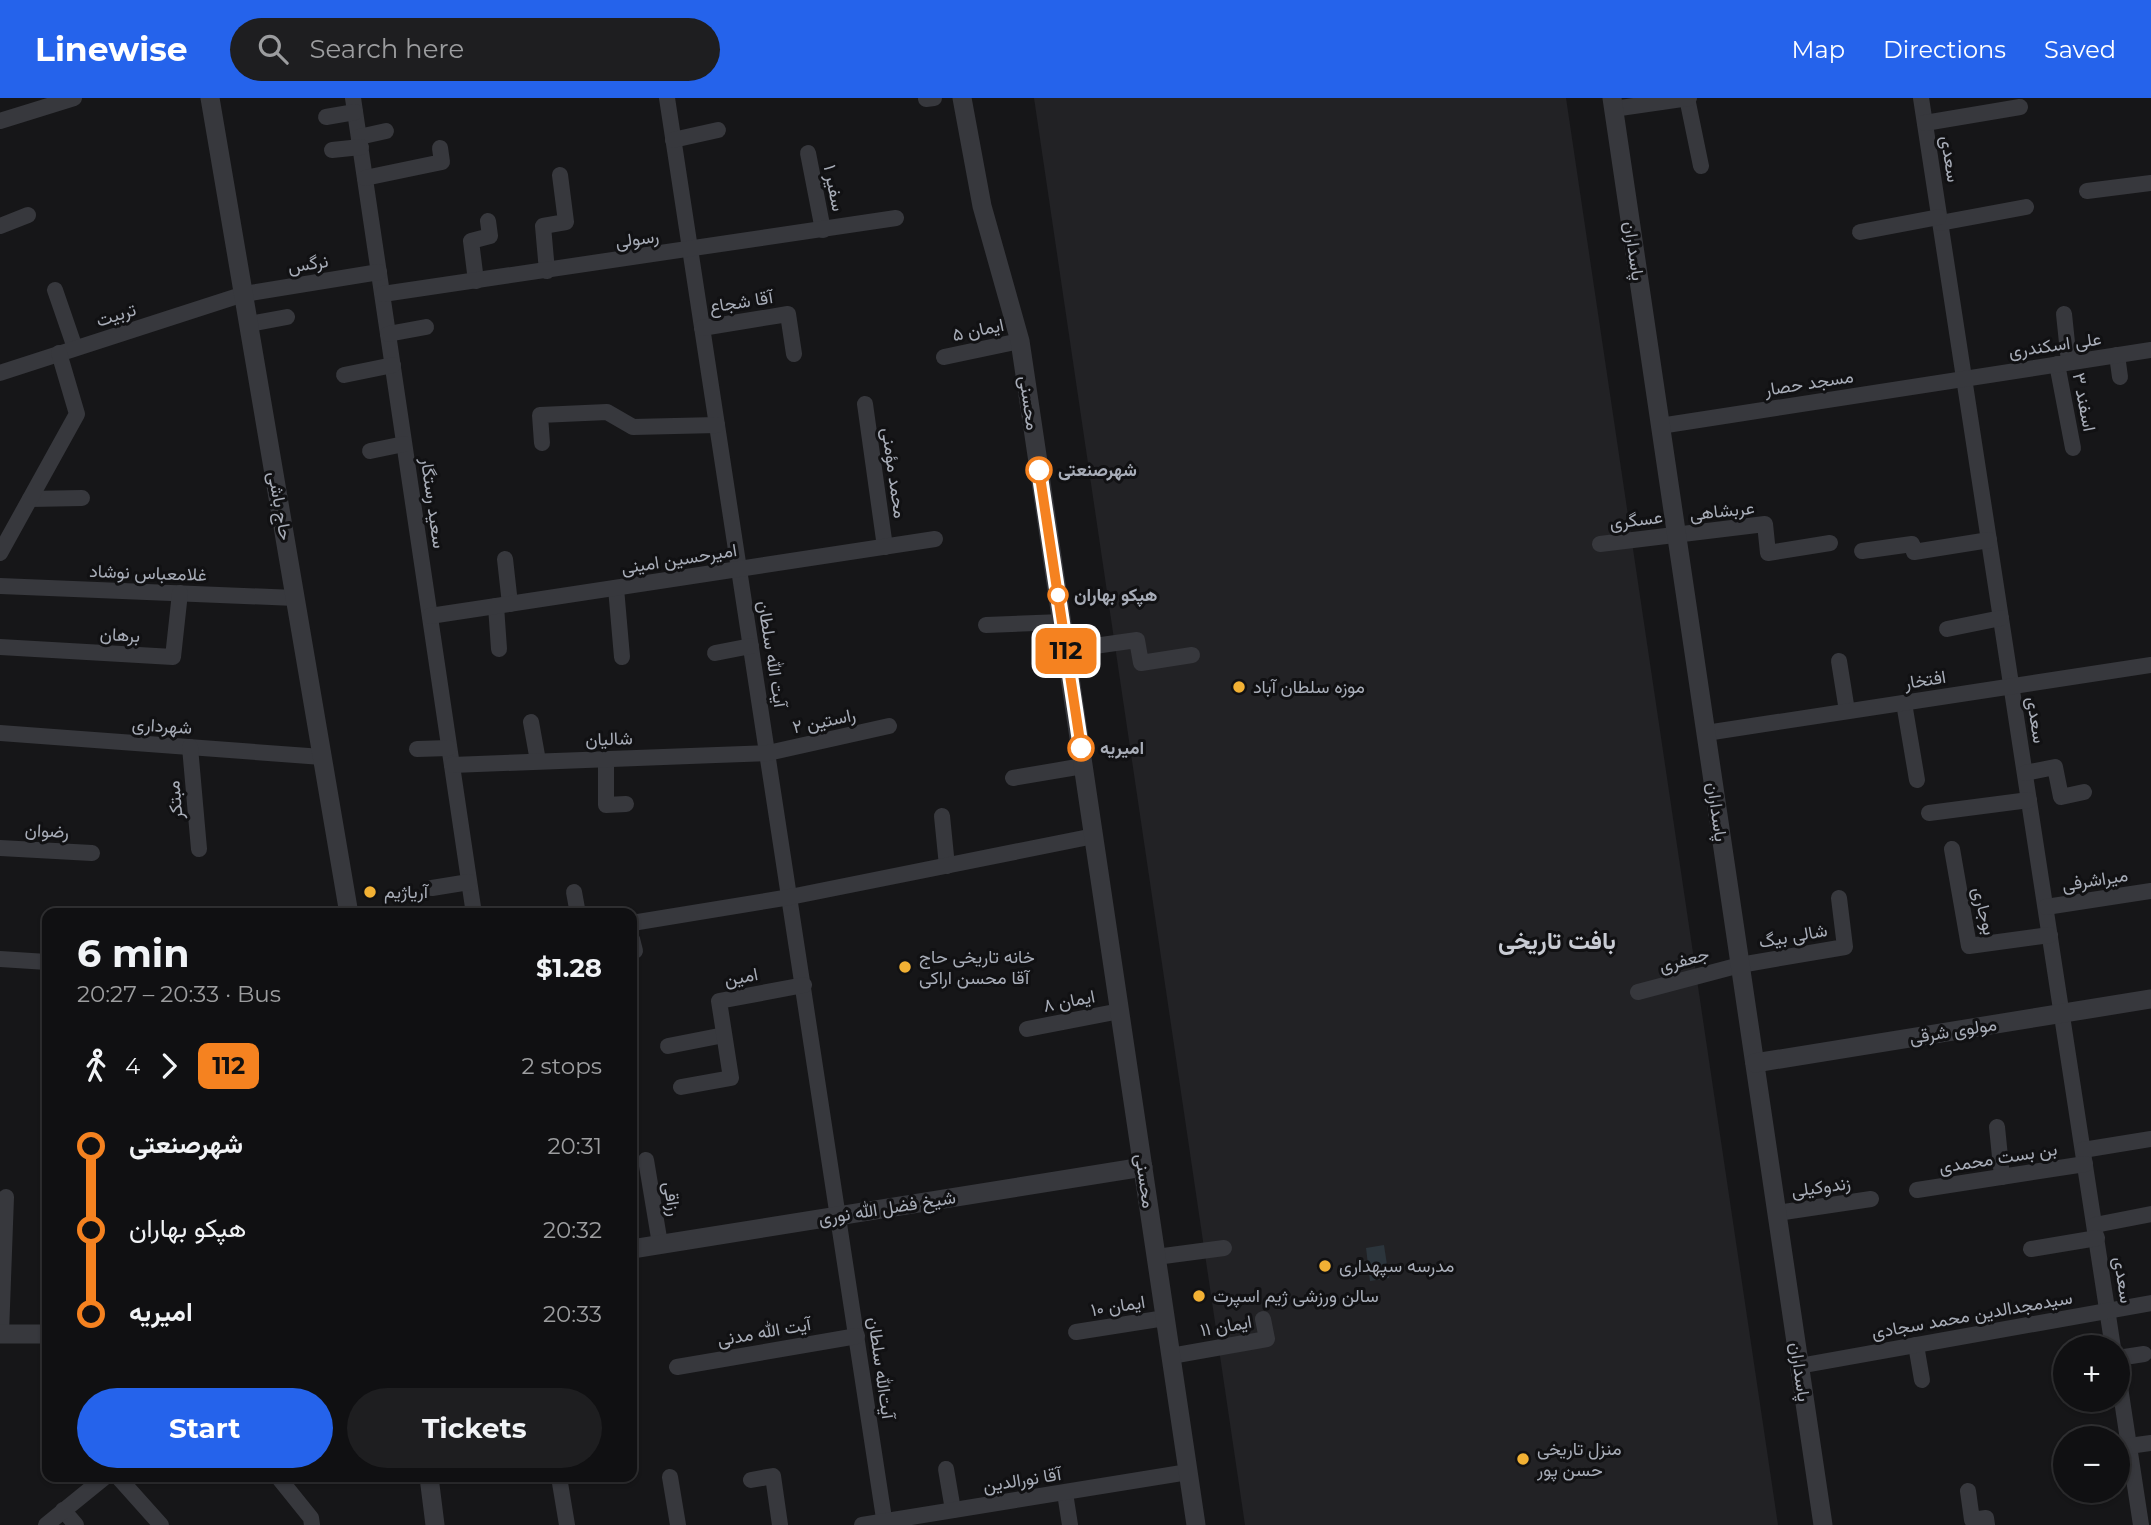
<!DOCTYPE html>
<html lang="en">
<head>
<meta charset="utf-8">
<style>
	body { margin:0; font-family:Montserrat,Vazirmatn,sans-serif; background:#1e1e20; color:#f1f3f6; height:100vh; display:flex; flex-direction:column; font-size:26px; white-space:nowrap }
	* { box-sizing:border-box; margin:0 }
	p { font-size:23px; color:#9c9d9f }
	.icon { flex:none; width:38px; height:38px; fill:none; stroke:currentColor; stroke-width:2; stroke-linecap:round; stroke-linejoin:round }
	.map { position:relative; flex:1; overflow:hidden }
	.details { position:absolute; left:42px; top:810px; width:595px; height:574px; display:flex; flex-direction:column; background:#101012; border-radius:14px; box-shadow:0 2px 5px #0004,0 0 0 2px #303032 }
	.details>* { flex:none }
	.badge { padding:0 14px; border-radius:10px; font-size:24px; line-height:46px }
	.controls { position:absolute; left:2053px; top:1237px; display:grid; gap:14px }
	.controls a { display:grid; place-items:center; width:77px; height:77px; border-radius:50%; background:#101012; box-shadow:0 2px 5px #0004,0 0 0 2px #303032; font-size:35px }
	.map>.badge { position:absolute; translate:-50% -50%; box-shadow:0 0 0 4px #fff }
	.legs { display:flex; align-items:center; gap:10px; height:77px; padding:0 35px; font-size:23px }
	.legs p { margin-inline-start:auto }
	.head { display:flex; align-items:center; justify-content:space-between; height:119px; padding:0 35px }
	h1 { font-size:38px; font-weight:700; line-height:52px }
	.button { display:flex; gap:14px; margin-top:auto; padding:14px 35px }
	.button a { flex:1; height:80px; border-radius:42px; background:#2563eb; color:#fff; font-size:28px; font-weight:700; line-height:80px; text-align:center }
	.button a+a { background:#1e1e20; color:#f1f3f6 }
	ul { padding:0 35px; list-style:none }
	li { display:flex; align-items:center; gap:24px; height:84px; font-size:26px }
	li i { display:grid; place-items:center; width:10px; height:100%; margin:0 9px; background:currentColor }
	li i::after { content:''; width:18px; height:18px; margin:-9px; border:5px solid; border-radius:50%; background:#101012 }
	li p { margin-inline-start:auto }
	li:first-child i { background:linear-gradient(#0000 50%,currentColor 0) }
	li:last-child i { background:linear-gradient(currentColor 50%,#0000 0) }
	header { display:flex; align-items:center; gap:42px; box-sizing:border-box; height:98px; padding:0 35px; background:#2563eb; color:#fff }
	header strong { font-size:33px }
	nav { display:flex; gap:38px; margin-inline-start:auto; font-size:24px }
	.search { width:490px; height:63px; background:#1e1e20; display:flex; align-items:center; gap:18px; box-sizing:border-box; padding:0 24px; border-radius:38px; color:#9c9d9f; font-size:26px }
	.map>svg:first-child { display:block }
	.built { fill:#222225 }
	.water { fill:#2c353c }
	.lines { fill:none; stroke-linecap:round; stroke-linejoin:round }
	.minor { stroke:#37383d; stroke-width:16 }
	.tertiary { stroke:#37383d; stroke-width:19 }
	.line-1-casing { stroke:#fff; stroke-width:16 }
	.line-1 { stroke:#f58220; stroke-width:10 }
	.stop-1-dot { fill:#fff; stroke:#f58220; stroke-width:3.5 }
	.poi-dot { fill:#f2b134; stroke:#111113; stroke-width:2.5 }
	.labels { text-anchor:middle; stroke-width:6; stroke-linejoin:round; paint-order:stroke }
	.street-label { font-size:18px; fill:#a8adb8; stroke:#111113 }
	.stop-label { font-size:18px; font-weight:bold; fill:#a8adb8; stroke:#111113; text-anchor:start }
	.poi-label { font-size:18px; fill:#a8adb8; stroke:#111113; text-anchor:start }
	.district-label { font-size:24px; font-weight:bold; fill:#c9ccd4; stroke:#111113 }
</style>
</head>
<body>
<header>
<strong>Linewise</strong>
<div class="search"><svg class="icon" aria-label="search" viewBox="0 0 24 24"><circle cx="10" cy="10" r="6"/><path d="M15 15l6 6"/></svg>Search here</div>
<nav><a>Map</a><a>Directions</a><a>Saved</a></nav>
</header>
<div class="map">
<svg width="2151" height="1427" viewBox="0 0 2151 1427">
	<rect width="100%" height="100%" fill="#161618"/>
	<path class="built" d="M1034,0H1566L1778,1427H1245Z"/>
	<path class="water" d="M1384,1147L1389,1180L1370,1183L1366,1150Z"/>
	<g class="lines">
		<g class="minor">
			<path d="M353,0L474,816"/>
			<path d="M667,0L885,1427"/>
			<path d="M1687,0L1701,68"/>
			<path d="M1921,0L2113,1250"/>
			<path d="M926,1L934,0"/>
			<path d="M1613,11L1689,0"/>
			<path d="M326,19L355,14"/>
			<path d="M0,23L74,0"/>
			<path d="M1925,25L2020,9"/>
			<path d="M359,39L386,33"/>
			<path d="M673,42L718,32"/>
			<path d="M332,52L361,49"/>
			<path d="M808,55L823,132"/>
			<path d="M365,80L442,64L440,50"/>
			<path d="M2087,93L2151,85"/>
			<path d="M1940,125L2026,109"/>
			<path d="M0,128L28,117"/>
			<path d="M1860,134L1939,119"/>
			<path d="M547,173L543,128L566,124L560,77"/>
			<path d="M476,183L471,143L490,138L488,123"/>
			<path d="M55,192L75,250"/>
			<path d="M383,196L896,120"/>
			<path d="M2064,216L2069,264"/>
			<path d="M249,226L287,219"/>
			<path d="M702,230L788,216L794,256"/>
			<path d="M388,236L426,229"/>
			<path d="M2117,257L2120,279"/>
			<path d="M944,259L1020,243"/>
			<path d="M2057,266L2073,350"/>
			<path d="M0,275L244,196L379,174"/>
			<path d="M344,277L393,267"/>
			<path d="M865,306L885,449"/>
			<path d="M1660,328L2151,252"/>
			<path d="M542,345L540,317L607,314L633,329L717,327"/>
			<path d="M370,353L404,346"/>
			<path d="M30,401L82,400"/>
			<path d="M1600,446L1765,426L1768,455L1830,445"/>
			<path d="M1862,453L1912,446L1914,454L1989,442"/>
			<path d="M0,455L77,316L59,255"/>
			<path d="M505,461L510,506"/>
			<path d="M0,488L295,500"/>
			<path d="M616,490L622,559"/>
			<path d="M496,508L499,551"/>
			<path d="M430,518L935,441"/>
			<path d="M986,527L1062,524"/>
			<path d="M1947,531L2001,520"/>
			<path d="M0,549L173,559L180,495"/>
			<path d="M1066,552L1137,542L1141,565L1192,557"/>
			<path d="M715,555L751,548"/>
			<path d="M1839,563L1847,613"/>
			<path d="M1904,605L1917,682"/>
			<path d="M531,624L538,663"/>
			<path d="M0,635L322,659"/>
			<path d="M1706,635L2151,567"/>
			<path d="M190,649L199,751"/>
			<path d="M417,651L449,650"/>
			<path d="M606,661V707L626,706"/>
			<path d="M452,667L768,655L889,628"/>
			<path d="M2025,675L2055,669L2061,699L2084,694"/>
			<path d="M1013,680L1083,668"/>
			<path d="M1929,715L2029,702"/>
			<path d="M942,718L947,768"/>
			<path d="M0,750L92,755"/>
			<path d="M1952,751L1969,848L2050,837"/>
			<path d="M432,790L469,784"/>
			<path d="M574,794L578,816"/>
			<path d="M2046,809L2151,793"/>
			<path d="M632,825L790,799L1094,738"/>
			<path d="M632,841L635,853"/>
			<path d="M0,861L47,864"/>
			<path d="M1638,894L1740,867L1845,849L1839,800"/>
			<path d="M1027,931L1120,913"/>
			<path d="M668,948L724,937"/>
			<path d="M681,989L731,980L719,903L804,887"/>
			<path d="M1997,1029L2002,1079"/>
			<path d="M2083,1052L2151,1041"/>
			<path d="M646,1062L660,1146"/>
			<path d="M1917,1092L2085,1066"/>
			<path d="M1777,1115L1871,1101"/>
			<path d="M2095,1127L2151,1116"/>
			<path d="M2031,1151L2097,1140"/>
			<path d="M1156,1159L1224,1150"/>
			<path d="M1076,1234L1165,1220"/>
			<path d="M1,1236L6,1099"/>
			<path d="M1916,1247L1922,1282"/>
			<path d="M1171,1258L1267,1241L1263,1221"/>
			<path d="M2118,1260L2144,1256"/>
			<path d="M1799,1268L2151,1205"/>
			<path d="M677,1269L857,1238"/>
			<path d="M2118,1276L2141,1427"/>
			<path d="M2129,1348L2151,1345"/>
			<path d="M946,1371L953,1412"/>
			<path d="M118,1379L161,1427"/>
			<path d="M278,1379L311,1420L312,1427"/>
			<path d="M559,1379L567,1427"/>
			<path d="M670,1379L678,1427"/>
			<path d="M751,1382L773,1378L780,1427"/>
			<path d="M1968,1393L1972,1422L1986,1420L1987,1427"/>
			<path d="M1065,1395L1070,1427"/>
			<path d="M63,1412L76,1427"/>
			<path d="M46,1427L105,1379"/>
			<path d="M862,1427L1188,1374"/>
		</g>
		<g class="tertiary">
			<path d="M210,0L349,816"/>
			<path d="M962,0L982,108L1020,243L1196,1427"/>
			<path d="M1612,0L1823,1427"/>
			<path d="M1755,965L2151,901"/>
			<path d="M632,1151L1143,1069"/>
			<path d="M0,1236H47"/>
			<path d="M429,1379L435,1427"/>
		</g>
	</g>
	<g class="lines">
		<defs>
			<path id="line-1" d="M1039,372L1081,650"/>
		</defs>
		<use href="#line-1" class="line-1-casing"/>
		<use href="#line-1" class="line-1"/>
	</g>
	<g class="stop-1-dot">
		<circle cx="1039" cy="372" r="12"/>
		<circle cx="1058" cy="497" r="9"/>
		<circle cx="1081" cy="650" r="12"/>
	</g>
	<g class="poi-dot">
		<circle cx="1239" cy="589" r="7"/>
		<circle cx="370" cy="794" r="7"/>
		<circle cx="905" cy="869" r="7"/>
		<circle cx="1325" cy="1168" r="7"/>
		<circle cx="1199" cy="1198" r="7"/>
		<circle cx="1523" cy="1361" r="7"/>
	</g>
	<g class="labels">
		<g class="street-label">
			<text transform="translate(1950 61) rotate(81)" y="6">سعدی</text>
			<text transform="translate(834 90) rotate(79)" y="6">سفیر ۱</text>
			<text transform="translate(637 141) rotate(-8)" y="6">رسولی</text>
			<text transform="translate(1634 153) rotate(82)" y="6">پاسداران</text>
			<text transform="translate(308 166) rotate(-9)" y="6">نرگس</text>
			<text transform="translate(741 204) rotate(-9)" y="6">آقا شجاع</text>
			<text transform="translate(116 217) rotate(-18)" y="6">تربیت</text>
			<text transform="translate(978 232) rotate(-12)" y="6">ایمان ۵</text>
			<text transform="translate(2055 247) rotate(-8)" y="6">علی اسکندری</text>
			<text transform="translate(1809 285) rotate(-9)" y="6">مسجد حصار</text>
			<text transform="translate(2084 304) rotate(79)" y="6">اسفند ۳</text>
			<text transform="translate(1029 305) rotate(82)" y="6">محسنی</text>
			<text transform="translate(894 375) rotate(82)" y="6">محمد مؤمنی</text>
			<text transform="translate(433 405) rotate(82)" y="6">سعید رستگار</text>
			<text transform="translate(280 408) rotate(80)" y="6">حاج باشی</text>
			<text transform="translate(1722 413) rotate(-6)" y="6">عربشاهی</text>
			<text transform="translate(1636 422) rotate(-7)" y="6">عسگری</text>
			<text transform="translate(679 461) rotate(-9)" y="6">امیرحسین امینی</text>
			<text transform="translate(148 475) rotate(2)" y="6">غلامعباس نوشاد</text>
			<text transform="translate(120 537) rotate(3)" y="6">برهان</text>
			<text transform="translate(772 556) rotate(81)" y="6">آیت الله سلطان</text>
			<text transform="translate(1925 582) rotate(-9)" y="6">افتخار</text>
			<text transform="translate(2036 622) rotate(81)" y="6">سعدی</text>
			<text transform="translate(824 623) rotate(-12)" y="6">راستین ۲</text>
			<text transform="translate(162 628) rotate(4)" y="6">شهرداری</text>
			<text transform="translate(609 641) rotate(-2)" y="6">شالیان</text>
			<text transform="translate(175 702) rotate(-95)" y="6">مبتکر</text>
			<text transform="translate(1717 714) rotate(82)" y="6">پاسداران</text>
			<text transform="translate(47 733) rotate(3)" y="6">رضوان</text>
			<text transform="translate(2095 782) rotate(-9)" y="6">میراشرفی</text>
			<text transform="translate(1984 813) rotate(76)" y="6">بوجاری</text>
			<text transform="translate(1793 838) rotate(-10)" y="6">شالی بیگ</text>
			<text transform="translate(1684 862) rotate(-15)" y="6">جعفری</text>
			<text transform="translate(741 879) rotate(-11)" y="6">امین</text>
			<text transform="translate(1069 903) rotate(-11)" y="6">ایمان ۸</text>
			<text transform="translate(1953 933) rotate(-9)" y="6">مولوی شرقی</text>
			<text transform="translate(1998 1060) rotate(-9)" y="6">بن بست محمدی</text>
			<text transform="translate(1145 1083) rotate(82)" y="6">محسنی</text>
			<text transform="translate(1821 1089) rotate(-8)" y="6">زندوکیلی</text>
			<text transform="translate(672 1101) rotate(81)" y="6">رزاقی</text>
			<text transform="translate(887 1110) rotate(-9)" y="6">شیخ فضل الله نوری</text>
			<text transform="translate(2123 1182) rotate(81)" y="6">سعدی</text>
			<text transform="translate(1118 1208) rotate(-9)" y="6">ایمان ۱۰</text>
			<text transform="translate(1972 1217) rotate(-10)" y="6">سیدمجدالدین محمد سجادی</text>
			<text transform="translate(1226 1228) rotate(-10)" y="6">ایمان ۱۱</text>
			<text transform="translate(764 1234) rotate(-10)" y="6">آیت الله مدنی</text>
			<text transform="translate(881 1270) rotate(82)" y="6">آیت‌الله سلطان</text>
			<text transform="translate(1800 1274) rotate(82)" y="6">پاسداران</text>
			<text transform="translate(1022 1382) rotate(-9)" y="6">آقا نورالدین</text>
		</g>
		<g class="stop-label">
			<text x="1058" y="378">شهرصنعتی</text>
			<text x="1074" y="503">هپکو بهاران</text>
			<text x="1100" y="656">امیریه</text>
		</g>
		<g class="poi-label">
			<text x="1253" y="595">موزه سلطان آباد</text>
			<text x="384" y="800">آریاژیم</text>
			<text x="919" y="865">خانه تاریخی حاج<tspan x="919" dy="21">آقا محسن اراکی</tspan></text>
			<text x="1339" y="1174">مدرسه سپهداری</text>
			<text x="1213" y="1204">سالن ورزشی ژیم اسپرت</text>
			<text x="1537" y="1357">منزل تاریخی<tspan x="1537" dy="21">حسن پور</tspan></text>
		</g>
		<g class="district-label">
			<text x="1557" y="851">بافت تاریخی</text>
		</g>
	</g>
</svg>
<div class="controls">
<a>+</a>
<a>−</a>
</div>
<b class="badge" style="left:1066px;top:553px;background:#f58220;color:#111">112</b>
<section class="details">
<div class="head"><div><h1>6 min</h1><p>20:27 – 20:33 · Bus</p></div><b>$1.28</b></div>
<div class="legs"><svg class="icon" aria-label="walk" viewBox="0 0 24 24"><circle cx="13" cy="4" r="2"/><path d="M13 8l-2 6 4 7M11 14l-3 7M7 12l3-4h3l4 4"/></svg>4<svg class="icon" aria-label="forward" viewBox="0 0 24 24"><path d="M9 5l7 7-7 7"/></svg><b class="badge" style="background:#f58220;color:#111">112</b><p>2 stops</p></div>
<ul>
<li><i style="color:#f58220"></i><b>شهرصنعتی</b><p>20:31</p></li>
<li><i style="color:#f58220"></i><span>هپکو بهاران</span><p>20:32</p></li>
<li><i style="color:#f58220"></i><b>امیریه</b><p>20:33</p></li>
</ul>
<div class="button"><a>Start</a><a>Tickets</a></div>
</section>
</div>
</body>
</html>
